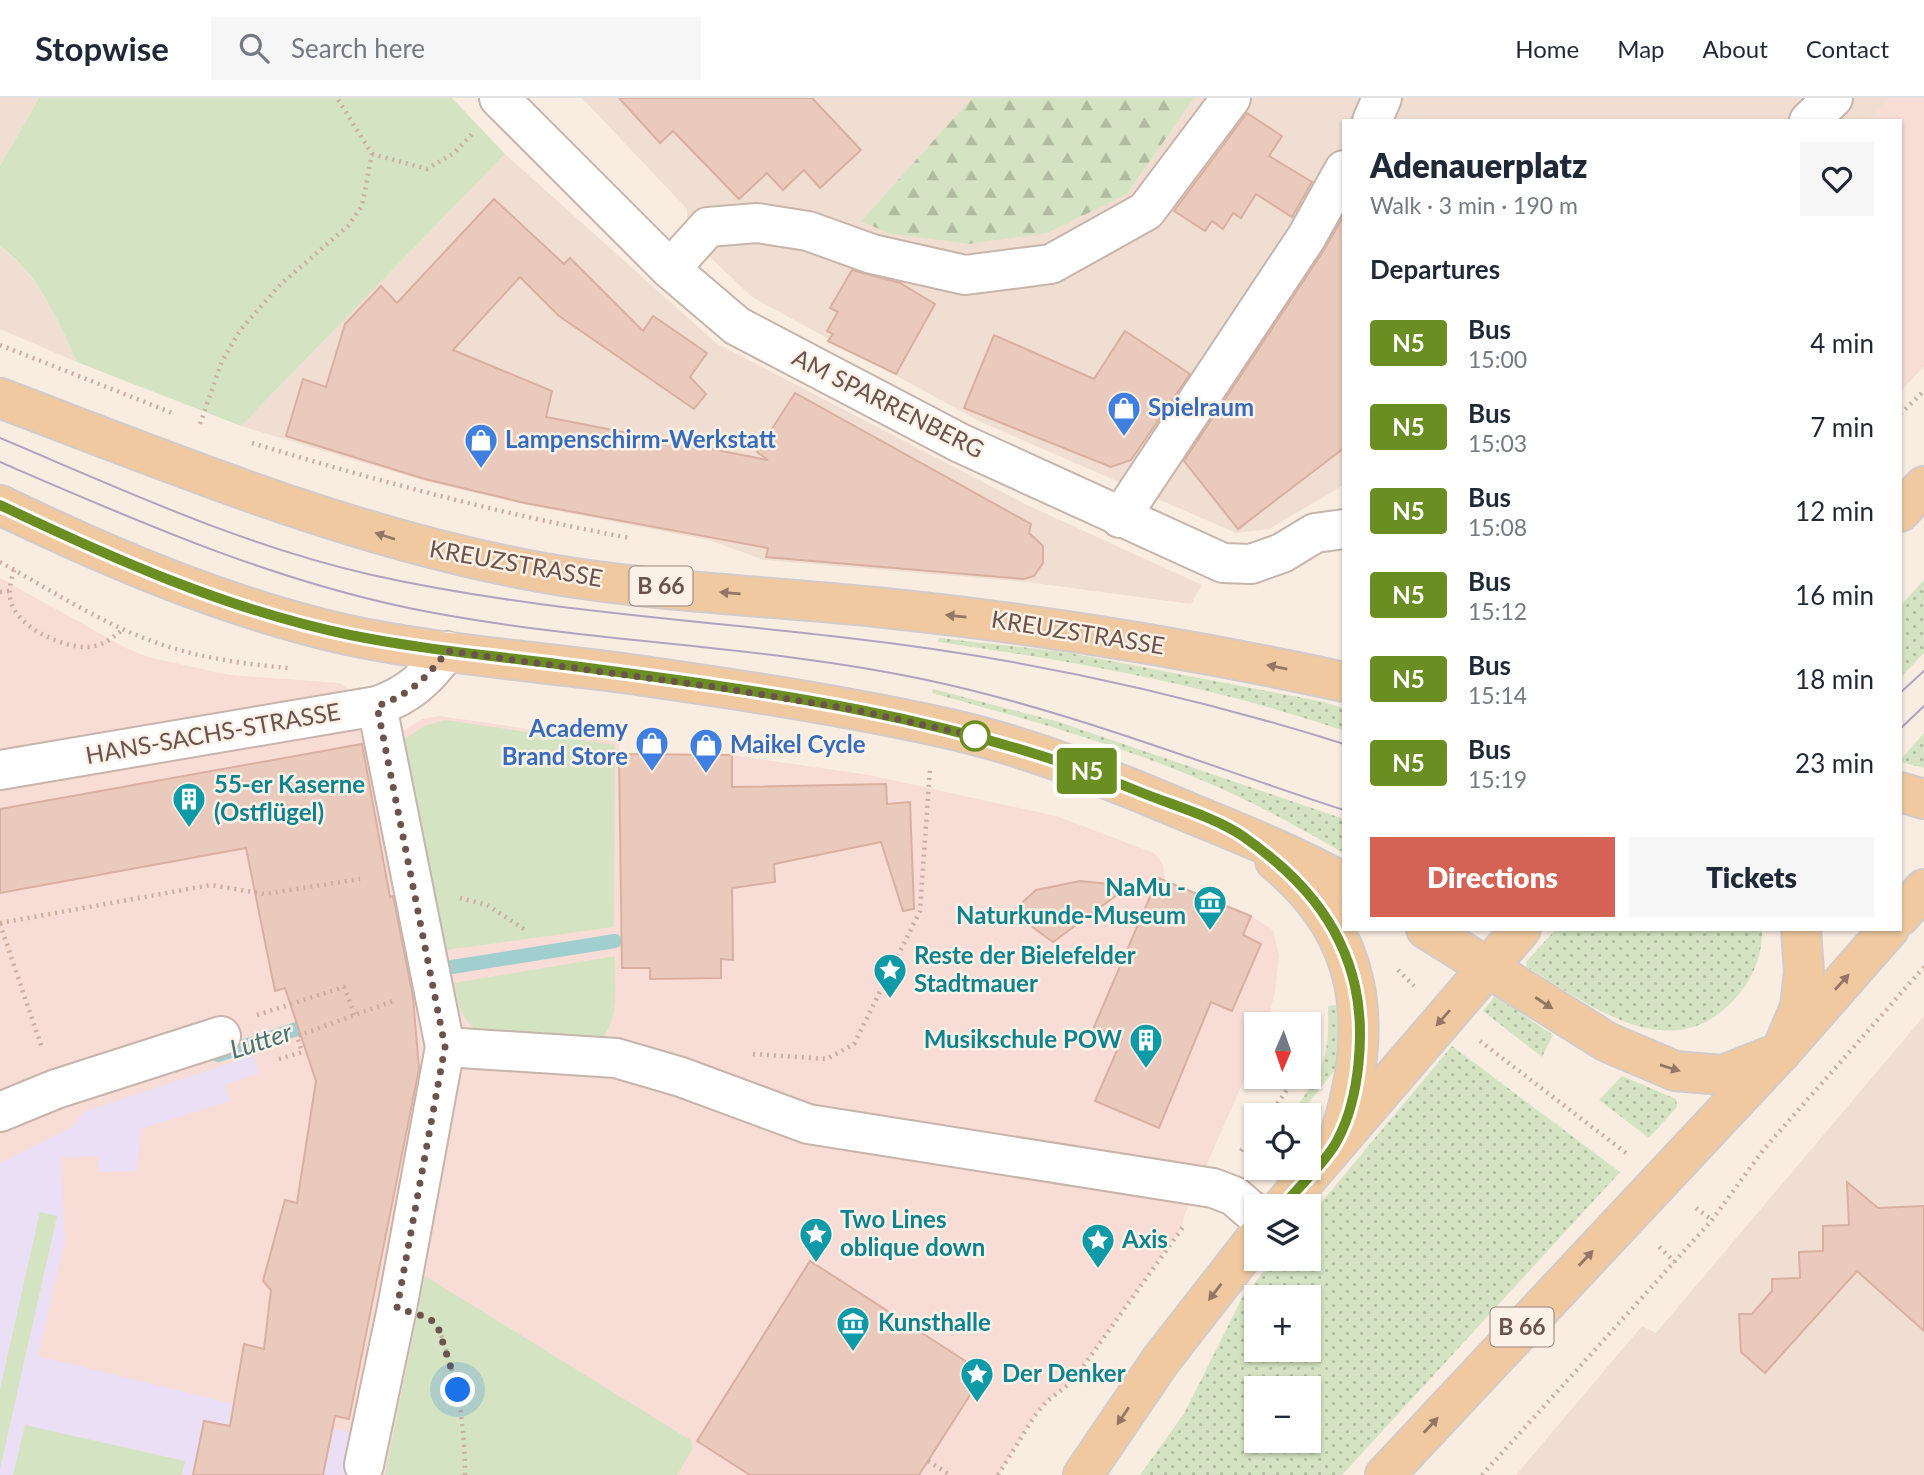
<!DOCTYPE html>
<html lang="en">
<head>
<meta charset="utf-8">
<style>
	body { margin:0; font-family:Lato,sans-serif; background:#f6f6f7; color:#1f2937; height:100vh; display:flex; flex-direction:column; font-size:26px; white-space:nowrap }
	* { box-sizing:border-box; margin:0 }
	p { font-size:23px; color:#747a83 }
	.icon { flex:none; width:38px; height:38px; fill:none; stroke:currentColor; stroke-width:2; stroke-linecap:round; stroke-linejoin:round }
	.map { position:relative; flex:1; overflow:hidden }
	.panel { position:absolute; left:1342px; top:21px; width:560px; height:812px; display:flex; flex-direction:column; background:#fff; border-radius:0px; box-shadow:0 2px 5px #0004 }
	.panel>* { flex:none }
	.badge { padding:0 14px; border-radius:5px; font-size:24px; line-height:46px }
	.needle { width:46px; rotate:182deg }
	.controls { position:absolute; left:1244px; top:914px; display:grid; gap:14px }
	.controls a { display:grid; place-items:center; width:77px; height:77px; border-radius:0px; background:#fff; box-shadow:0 2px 5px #0004; font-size:35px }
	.you { position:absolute; width:35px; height:35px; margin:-18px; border:5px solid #fff; border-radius:50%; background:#1a73e8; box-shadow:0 0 0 10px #1a73e833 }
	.map>.badge { position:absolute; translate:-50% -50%; box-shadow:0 0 0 4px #fff }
	h2 { padding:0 28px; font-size:26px; line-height:63px }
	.round { display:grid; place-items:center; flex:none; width:74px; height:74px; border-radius:0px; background:#f6f6f7 }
	.summary { display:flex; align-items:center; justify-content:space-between; height:119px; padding:0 28px }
	h1 { font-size:33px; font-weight:800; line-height:52px }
	.action { display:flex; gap:14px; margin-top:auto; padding:14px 28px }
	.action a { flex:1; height:80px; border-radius:0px; background:#d46255; color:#fff; font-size:28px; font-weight:800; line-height:80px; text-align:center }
	.action a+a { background:#f6f6f7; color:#1f2937 }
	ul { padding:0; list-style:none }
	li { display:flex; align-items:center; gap:21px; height:84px; padding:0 28px }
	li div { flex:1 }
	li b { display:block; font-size:26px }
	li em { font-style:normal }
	li .badge { min-width:77px; font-weight:700; text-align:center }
	header { display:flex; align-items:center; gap:42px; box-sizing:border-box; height:98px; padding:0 35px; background:#fff; border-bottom:2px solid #e0e1e3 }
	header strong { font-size:33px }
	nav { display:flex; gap:38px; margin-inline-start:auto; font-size:24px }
	.search { width:490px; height:63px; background:#f6f6f7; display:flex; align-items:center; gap:18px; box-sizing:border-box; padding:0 24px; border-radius:0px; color:#747a83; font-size:26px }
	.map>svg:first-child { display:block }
	.residential { fill:#efded1 }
	.commercial { fill:#f8dcd6 }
	.education { fill:#eadff4 }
	.grass { fill:url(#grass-dots); fill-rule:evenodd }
	.forest { fill:url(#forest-firs) }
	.park { fill:#d4e4c2 }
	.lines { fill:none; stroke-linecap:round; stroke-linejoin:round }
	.stream { stroke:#a1cecf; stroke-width:14 }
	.building { fill:#eacabd; stroke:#dbaf9f; stroke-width:2 }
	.minor-casing { stroke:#c7b4ab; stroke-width:42 }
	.major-casing { stroke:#d3cbc9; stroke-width:42 }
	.path { stroke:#ceada1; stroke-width:4.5; stroke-dasharray:2 5; stroke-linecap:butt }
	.minor { stroke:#fff; stroke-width:38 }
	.major { stroke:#f0c9a1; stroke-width:38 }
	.tram { stroke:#afa3bf; stroke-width:2 }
	.oneway { fill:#947666 }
	.line-casing { stroke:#fff; stroke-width:16 }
	.line { stroke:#6b8e23; stroke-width:10 }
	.walk { stroke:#6c534c; stroke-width:7; stroke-dasharray:0 12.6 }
	.stop-dot { fill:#fff; stroke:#6b8e23; stroke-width:3.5 }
	.labels { text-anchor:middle; stroke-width:5; stroke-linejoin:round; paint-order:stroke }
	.shield { fill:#fcf1e7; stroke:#97827a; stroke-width:2 }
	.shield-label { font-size:23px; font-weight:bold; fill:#6c534c }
	.street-label { font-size:24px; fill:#6c534c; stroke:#fcf1e7 }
	.shop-label { font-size:24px; font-weight:bold; fill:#366cbe; stroke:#fcf1e7; text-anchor:start }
	.culture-label { font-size:24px; font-weight:bold; fill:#0d838f; stroke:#fcf1e7; text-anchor:start }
	.water-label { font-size:26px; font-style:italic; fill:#457577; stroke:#fcf1e7 }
</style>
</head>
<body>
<header>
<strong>Stopwise</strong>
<div class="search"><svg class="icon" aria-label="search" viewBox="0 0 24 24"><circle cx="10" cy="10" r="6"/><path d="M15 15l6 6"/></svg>Search here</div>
<nav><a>Home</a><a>Map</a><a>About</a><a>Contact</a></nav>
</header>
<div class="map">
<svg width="1924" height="1377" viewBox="0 0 1924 1377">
	<defs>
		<pattern id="grass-dots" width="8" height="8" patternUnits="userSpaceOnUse" patternTransform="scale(1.75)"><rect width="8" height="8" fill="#d4e4c2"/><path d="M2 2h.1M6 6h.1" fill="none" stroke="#b0bba0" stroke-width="1.8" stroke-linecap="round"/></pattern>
		<pattern id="forest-firs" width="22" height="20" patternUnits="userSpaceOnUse" patternTransform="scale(1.75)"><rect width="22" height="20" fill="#d4e4c2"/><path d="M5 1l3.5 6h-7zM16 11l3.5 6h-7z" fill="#b0bba0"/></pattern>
	</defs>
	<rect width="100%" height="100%" fill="#f9ede2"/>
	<g class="residential">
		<path d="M0,0H39L0,68Z"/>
		<path d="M582,0H972L862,122L1127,96L1194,0H1890L1868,23H1344V387L1269,431L1236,435L981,324L752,199L688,138L687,111Z"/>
		<path d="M505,56L716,245L1027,407L1202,487L1191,506L1027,484L764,462L709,442L527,407L425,383L241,328Z"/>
		<path d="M0,148L21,167L47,199L77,264L0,231Z"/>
		<path d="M1924,918V1377H1516L1642,1228L1656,1235Z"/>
	</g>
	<g class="commercial">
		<path d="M1890,0H1924V268L1901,293L1900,23H1868Z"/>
		<path d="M0,480L126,550L148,559L229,577L340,585L400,635L422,621L440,618L619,644L620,656L732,657L869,677L1056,718L1154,755L1163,766L1165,783L1251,818L1273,832L1279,857L1275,893L1267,926H1256V955L1184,1118L1182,1129L1072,1284L1046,1304L1034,1319L998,1377H0Z"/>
	</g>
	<path class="education" d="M254,957L259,975L225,987L230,1003L141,1031L137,1073L98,1074V1058L61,1060L65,1143L38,1258L356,1336L347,1377H0V1065L72,1029L83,1014Z"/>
	<g class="grass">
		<path d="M1924,482V555L1901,579V507Z"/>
		<path d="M939,540L1065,554L1319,603L1344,610V633C1214,588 1074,563 938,544Z"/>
		<path d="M933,591L1059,624L1344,721V755C1298,729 1251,702 1201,682C1114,645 1023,620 932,595Z"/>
		<path d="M1924,635V670L1901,664V661Z"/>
		<path d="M1556,831H1762C1763,858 1751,885 1732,904C1668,970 1589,906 1527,869L1526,864Z"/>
		<path d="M1495,898L1553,937L1542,959L1483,913Z"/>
		<path d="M1340,906L1341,956L1335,972L1301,1014L1299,1006C1326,967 1329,956 1328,908Z"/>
		<path d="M1452,948L1620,1074L1342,1377H1140L1185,1314L1242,1200L1275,1160H1309V1119ZM1256,1199H1309V1251H1256ZM1256,1290H1309V1342H1256Z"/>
		<path d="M1622,978L1676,1001L1677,1009L1649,1040L1599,1002Z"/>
	</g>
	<path class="forest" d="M972,0H1194L1127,96L1047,135L968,146L888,135L861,123Z"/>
	<g class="park">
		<path d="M39,0H452L505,56L241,328L77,264C57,220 40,178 0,148V68Z"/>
		<path d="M445,622L615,647L614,829L447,852L401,644L424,628Z"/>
		<path d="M615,858C614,885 621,920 601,941L478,933C460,920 458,906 454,885Z"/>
		<path d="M40,1114L57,1118L0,1371V1291Z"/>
		<path d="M425,1178L692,1343V1352L677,1377H385Z"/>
		<path d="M25,1327L185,1363L182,1377H13Z"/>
	</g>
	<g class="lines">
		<g class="stream">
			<path d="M452,869L615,843"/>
			<path d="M218,957L315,925"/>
		</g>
	</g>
	<g class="building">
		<path d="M619,0H812L861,52L820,90L804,72L783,92L767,75L739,101L673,33L660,45Z"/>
		<path d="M1247,15L1282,38L1269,58L1312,84L1292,119L1256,96L1241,120L1233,115L1223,131L1212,123L1205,133L1174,113Z"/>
		<path d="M494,101L564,166L570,160L643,233L653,218L707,255L690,279L706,296L694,311L559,218L520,179L453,252L552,293L546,319L768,362L757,354L795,295L1031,426L1029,435L1043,448V465L1034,478L1024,481L766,459L768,450L525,405L425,381L286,338L303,281L326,289L345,226L381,188L397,205Z"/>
		<path d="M1344,117V350L1238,431L1184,363L1324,152Z"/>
		<path d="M852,172L900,185L935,206L896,276L828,243L833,236L827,233L838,214L830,210Z"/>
		<path d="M1125,233L1190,276L1131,362L1111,369L964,310L994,237L1094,281Z"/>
		<path d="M362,646L390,799L393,798L413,899L419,971L349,1321L335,1318L323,1377H193L204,1323L230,1328L244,1246L264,1251L271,1192L263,1183L285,1102L297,1105L316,983L285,890L275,893L246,750L0,795V711Z"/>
		<path d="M619,656L732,657V689L886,686L887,706L910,704L914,811L903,813L881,744L774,766L775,784L732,790L733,862L721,861V880L650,881V870H622Z"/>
		<path d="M1158,780L1251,818L1243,837L1261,846L1232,913L1211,904L1159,1030L1095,1003L1122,941L1094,929Z"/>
		<path d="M1080,783L1129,788L1053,844L1012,814L1036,792Z"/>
		<path d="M1847,1084L1878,1110L1924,1108V1233L1857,1173L1765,1275L1741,1254L1739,1216H1752L1772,1193V1181L1800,1180L1799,1154L1823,1153V1128L1849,1127Z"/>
		<path d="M810,1163L984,1275L919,1377H750L697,1343Z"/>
	</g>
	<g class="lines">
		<defs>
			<g id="minor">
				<path d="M499,0L670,171L737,228L960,345L1223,465L1251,466L1282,455L1315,435L1344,431"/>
				<path d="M1372,23L1382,0"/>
				<path d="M1809,23L1833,0"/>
				<path d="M670,171L708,129L757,125L808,133L872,156L965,177L1051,166L1146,113L1231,0"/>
				<path d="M1120,420L1306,140L1344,72"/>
				<path d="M0,672L377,608C409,597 427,580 447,553"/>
				<path d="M445,949L616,960L681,979L808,1026L1213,1090L1234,1098L1256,1117"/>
				<path d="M0,1014L56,991L221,938"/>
				<path d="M364,1367L397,1210L445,949L377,608"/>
			</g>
			<g id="major">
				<path d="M0,300C169,364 335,433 513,469C635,494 762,497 885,510C1040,526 1193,551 1344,584"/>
				<path d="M0,407C110,460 223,508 343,536C439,557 539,563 637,577C741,592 847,608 950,631C1033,650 1112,682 1190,715C1242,736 1295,758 1344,785"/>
				<path d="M1900,414L1924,388"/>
				<path d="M1900,694L1924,701"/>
				<path d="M1275,763C1364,835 1374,926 1342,1030"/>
				<path d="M1900,818L1924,791"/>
				<path d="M1426,831L1607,944L1675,973L1723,977L1781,954L1800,909L1804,874L1801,831"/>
				<path d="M1283,1108L1521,831"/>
				<path d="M1083,1377L1161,1262L1256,1140"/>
				<path d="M1385,1377L1781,954L1889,831"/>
			</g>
		</defs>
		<use href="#minor" class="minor-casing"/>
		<use href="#major" class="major-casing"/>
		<g class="path">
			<path d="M372,56L427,71L454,55L474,34"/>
			<path d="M0,247L175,316"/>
			<path d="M1900,316L1924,293"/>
			<path d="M200,326L222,263L241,231L281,186L349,127L362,108L372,56L337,0"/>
			<path d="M252,345C377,383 501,416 630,440"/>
			<path d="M0,464C49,491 99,524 152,543C194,559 243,566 288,570"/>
			<path d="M14,472C11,482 8,493 11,504C18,529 60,548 84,549C99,550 112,541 123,531"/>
			<path d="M0,494L10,493"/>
			<path d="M460,800L487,807L527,833"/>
			<path d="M0,825L211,787L265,796L360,781"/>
			<path d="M0,826L42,950"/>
			<path d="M1398,872L1414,888"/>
			<path d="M257,917L344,889L355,917"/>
			<path d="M1480,943L1626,1055"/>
			<path d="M753,956L827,961L854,946L920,813L930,670"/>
			<path d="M279,961L302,954L297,938L393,903"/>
			<path d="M1269,1017L1297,978"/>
			<path d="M1241,1053L1256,1033"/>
			<path d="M1696,1110L1712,1122"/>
			<path d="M1659,1149L1675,1164"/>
			<path d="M439,1231C457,1279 465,1325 465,1377"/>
			<path d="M928,1363L950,1377"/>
			<path d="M998,1377L1034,1319L1046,1304L1072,1284L1183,1129"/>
			<path d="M1482,1377L1712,1122L1764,1051L1924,869"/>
		</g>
		<use href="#minor" class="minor"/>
		<use href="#major" class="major"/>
		<g class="tram">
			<path d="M0,340C121,391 243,448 372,477C529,512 689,521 848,540C1017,559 1182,595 1344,646"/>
			<path d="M0,364C139,424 279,486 429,514C593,545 760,547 922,581C1066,611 1205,667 1344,712"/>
			<path d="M1900,595L1924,573"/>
			<path d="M1900,631L1924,608"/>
		</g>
	</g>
	<defs><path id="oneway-solid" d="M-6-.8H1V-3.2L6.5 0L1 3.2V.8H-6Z" transform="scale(1.75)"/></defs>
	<g class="oneway">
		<use href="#oneway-solid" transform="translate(385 438) rotate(-162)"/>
		<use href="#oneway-solid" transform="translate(730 495) rotate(-175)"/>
		<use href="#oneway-solid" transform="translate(956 518) rotate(-174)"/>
		<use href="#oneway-solid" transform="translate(1277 569) rotate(-168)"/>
		<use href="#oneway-solid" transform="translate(1842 884) rotate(-48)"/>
		<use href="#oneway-solid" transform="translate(1544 905) rotate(33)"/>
		<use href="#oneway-solid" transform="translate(1443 920) rotate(131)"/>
		<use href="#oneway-solid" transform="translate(1670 970) rotate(17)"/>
		<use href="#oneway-solid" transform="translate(1586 1160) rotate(-47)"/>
		<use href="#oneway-solid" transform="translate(1215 1194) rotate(128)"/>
		<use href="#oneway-solid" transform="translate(1123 1318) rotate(124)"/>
		<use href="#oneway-solid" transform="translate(1431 1327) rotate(-47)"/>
	</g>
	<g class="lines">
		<defs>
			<path id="line" d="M0,407C111,460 228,512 350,537C424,552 499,558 573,568C764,593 962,619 1140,694C1172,707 1217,720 1244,739C1298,777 1340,822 1355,888C1365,933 1360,999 1338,1041C1327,1063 1299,1088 1283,1108"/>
		</defs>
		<use href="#line" class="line-casing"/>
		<use href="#line" class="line"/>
		<path class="walk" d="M458,1292L437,1226L426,1219L397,1210L445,949L377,608C409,597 427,580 447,553L715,589L850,611L975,638"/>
	</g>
	<defs>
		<symbol id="shop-pin" viewBox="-11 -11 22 30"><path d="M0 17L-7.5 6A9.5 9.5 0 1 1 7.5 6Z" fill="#3f7fe0" stroke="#fcf1e7"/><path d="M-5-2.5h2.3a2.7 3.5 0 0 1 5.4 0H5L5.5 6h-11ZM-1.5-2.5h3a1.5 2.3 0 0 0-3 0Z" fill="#fff"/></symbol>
		<symbol id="building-pin" viewBox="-11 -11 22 30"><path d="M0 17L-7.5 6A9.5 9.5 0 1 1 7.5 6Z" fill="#0f9aa8" stroke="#fcf1e7"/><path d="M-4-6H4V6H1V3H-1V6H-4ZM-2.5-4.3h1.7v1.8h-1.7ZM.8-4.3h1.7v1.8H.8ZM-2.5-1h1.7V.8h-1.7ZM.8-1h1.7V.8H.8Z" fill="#fff"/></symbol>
		<symbol id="museum-pin" viewBox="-11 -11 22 30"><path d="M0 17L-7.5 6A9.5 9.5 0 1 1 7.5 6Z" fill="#0f9aa8" stroke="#fcf1e7"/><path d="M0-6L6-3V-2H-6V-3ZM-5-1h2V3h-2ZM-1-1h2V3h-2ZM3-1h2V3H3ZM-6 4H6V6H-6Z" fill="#fff"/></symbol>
		<symbol id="sight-pin" viewBox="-11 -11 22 30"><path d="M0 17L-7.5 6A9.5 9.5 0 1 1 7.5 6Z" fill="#0f9aa8" stroke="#fcf1e7"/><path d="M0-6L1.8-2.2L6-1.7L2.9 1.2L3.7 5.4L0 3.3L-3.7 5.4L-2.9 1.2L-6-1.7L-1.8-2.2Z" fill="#fff"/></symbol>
	</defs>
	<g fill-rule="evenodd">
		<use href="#shop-pin" x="1105" y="291" width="38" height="52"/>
		<use href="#shop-pin" x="462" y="323" width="38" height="52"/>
		<use href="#shop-pin" x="633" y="626" width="38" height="52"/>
		<use href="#shop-pin" x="687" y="628" width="38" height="52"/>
		<use href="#building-pin" x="170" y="682" width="38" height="52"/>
		<use href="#museum-pin" x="1191" y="785" width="38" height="52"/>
		<use href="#sight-pin" x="871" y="853" width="38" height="52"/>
		<use href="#building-pin" x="1127" y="923" width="38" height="52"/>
		<use href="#sight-pin" x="797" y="1117" width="38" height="52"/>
		<use href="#sight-pin" x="1079" y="1123" width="38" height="52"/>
		<use href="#museum-pin" x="834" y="1206" width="38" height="52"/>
		<use href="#sight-pin" x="958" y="1257" width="38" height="52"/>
	</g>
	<circle class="stop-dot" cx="975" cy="638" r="14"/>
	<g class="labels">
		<g class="shield">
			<rect x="629.5" y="468.5" width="63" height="39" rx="5"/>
			<rect x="1490.5" y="1209.5" width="63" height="39" rx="5"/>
		</g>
		<g class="shield-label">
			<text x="661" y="496">B 66</text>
			<text x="1522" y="1237">B 66</text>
		</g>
		<g class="street-label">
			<text transform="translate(888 306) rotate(27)" y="8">AM SPARRENBERG</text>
			<text transform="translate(516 466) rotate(10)" y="8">KREUZSTRASSE</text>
			<text transform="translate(1078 535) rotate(9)" y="8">KREUZSTRASSE</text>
			<text transform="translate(213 636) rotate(-10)" y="8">HANS-SACHS-STRASSE</text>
		</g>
		<g class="shop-label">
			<text x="1148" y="318">Spielraum</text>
			<text x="505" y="350">Lampenschirm-Werkstatt</text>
			<text x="628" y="639" text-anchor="end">Academy<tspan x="628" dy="28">Brand Store</tspan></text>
			<text x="730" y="655">Maikel Cycle</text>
		</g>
		<g class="culture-label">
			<text x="214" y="695">55-er Kaserne<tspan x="214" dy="28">(Ostflügel)</tspan></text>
			<text x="1186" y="798" text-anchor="end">NaMu -<tspan x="1186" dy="28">Naturkunde-Museum</tspan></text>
			<text x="914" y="866">Reste der Bielefelder<tspan x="914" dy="28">Stadtmauer</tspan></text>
			<text x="1122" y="950" text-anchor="end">Musikschule POW</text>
			<text x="840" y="1130">Two Lines<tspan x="840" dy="28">oblique down</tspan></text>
			<text x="1122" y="1150">Axis</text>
			<text x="878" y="1233">Kunsthalle</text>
			<text x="1002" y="1284">Der Denker</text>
		</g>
		<g class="water-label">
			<text transform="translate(261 943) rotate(-18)" y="9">Lutter</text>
		</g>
	</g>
</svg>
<div class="controls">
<a><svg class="needle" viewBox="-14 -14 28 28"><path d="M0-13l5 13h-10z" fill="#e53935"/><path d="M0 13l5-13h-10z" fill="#747a83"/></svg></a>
<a><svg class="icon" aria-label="locate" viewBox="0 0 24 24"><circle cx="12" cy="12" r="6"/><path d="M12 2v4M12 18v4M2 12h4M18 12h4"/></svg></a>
<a><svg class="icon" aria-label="layers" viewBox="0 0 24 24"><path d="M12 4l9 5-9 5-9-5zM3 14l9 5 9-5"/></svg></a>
<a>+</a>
<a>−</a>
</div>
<div class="you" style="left:458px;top:1292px"></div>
<b class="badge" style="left:1087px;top:673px;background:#6b8e23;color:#fff">N5</b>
<section class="panel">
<div class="summary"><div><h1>Adenauerplatz</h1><p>Walk · 3 min · 190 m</p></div><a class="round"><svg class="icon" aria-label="heart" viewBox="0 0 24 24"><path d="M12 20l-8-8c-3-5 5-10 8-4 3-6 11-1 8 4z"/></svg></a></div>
<h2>Departures</h2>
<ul>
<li><span class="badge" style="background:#6b8e23;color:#fff">N5</span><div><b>Bus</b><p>15:00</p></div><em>4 min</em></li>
<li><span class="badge" style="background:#6b8e23;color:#fff">N5</span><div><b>Bus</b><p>15:03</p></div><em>7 min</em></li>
<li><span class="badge" style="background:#6b8e23;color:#fff">N5</span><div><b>Bus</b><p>15:08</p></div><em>12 min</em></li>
<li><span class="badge" style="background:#6b8e23;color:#fff">N5</span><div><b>Bus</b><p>15:12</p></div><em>16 min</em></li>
<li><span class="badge" style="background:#6b8e23;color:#fff">N5</span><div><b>Bus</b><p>15:14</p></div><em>18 min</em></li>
<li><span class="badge" style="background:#6b8e23;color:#fff">N5</span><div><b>Bus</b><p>15:19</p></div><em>23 min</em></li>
</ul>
<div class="action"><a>Directions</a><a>Tickets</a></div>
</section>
</div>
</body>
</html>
